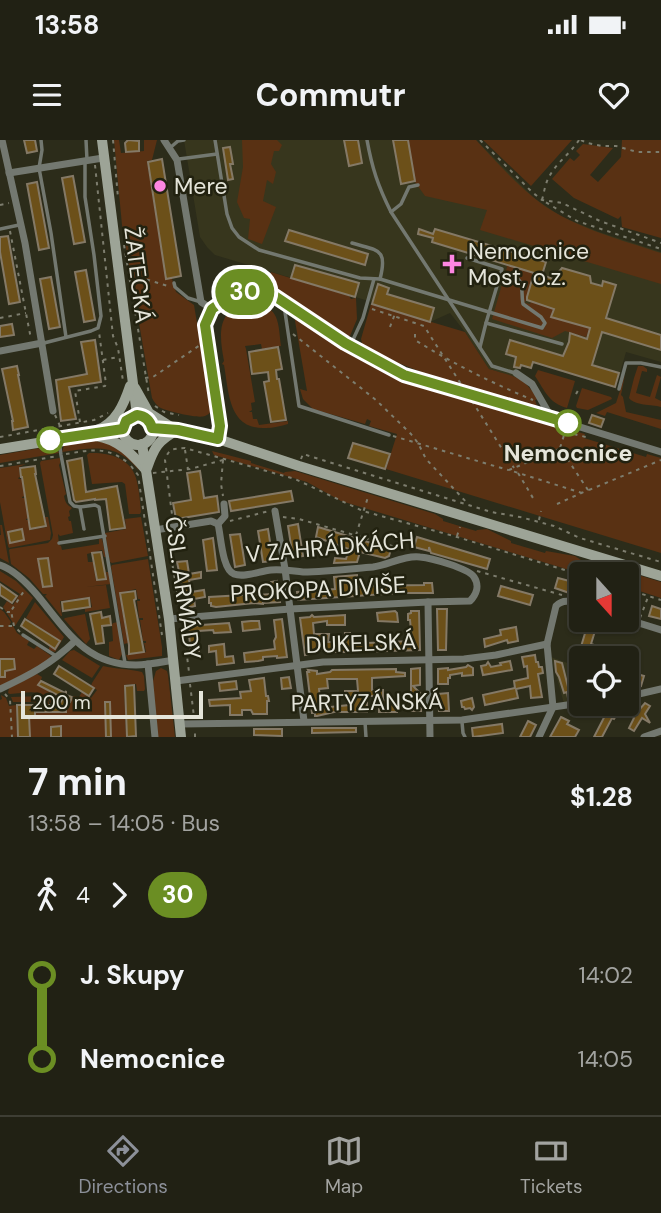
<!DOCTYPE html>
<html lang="en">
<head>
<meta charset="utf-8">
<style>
	body { margin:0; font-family:"DM Sans",sans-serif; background:#2d2e22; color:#f1f3f6; height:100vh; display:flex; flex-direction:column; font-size:26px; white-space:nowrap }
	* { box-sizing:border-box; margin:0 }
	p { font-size:23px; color:#a2a3a0 }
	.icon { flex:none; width:38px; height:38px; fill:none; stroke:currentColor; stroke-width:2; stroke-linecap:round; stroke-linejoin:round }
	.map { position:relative; height:597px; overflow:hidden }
	.side { display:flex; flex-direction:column; background:#212114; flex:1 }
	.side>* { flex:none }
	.badge { padding:0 14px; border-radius:23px; font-size:24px; line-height:46px }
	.needle { width:46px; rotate:159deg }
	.fabs { position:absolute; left:569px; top:422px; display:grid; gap:14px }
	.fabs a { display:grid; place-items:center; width:70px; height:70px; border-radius:7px; background:#212114; box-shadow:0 2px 5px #0004,0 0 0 2px #3e3e34; font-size:35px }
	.scale { position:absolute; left:21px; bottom:18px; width:182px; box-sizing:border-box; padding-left:7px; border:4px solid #e5e5da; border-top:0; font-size:19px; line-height:24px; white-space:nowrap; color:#e5e5da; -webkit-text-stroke:5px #222210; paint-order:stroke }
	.map>.badge { position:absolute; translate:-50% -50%; box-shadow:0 0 0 4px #fff }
	.legs { display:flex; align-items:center; gap:10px; height:77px; padding:0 28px; font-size:23px }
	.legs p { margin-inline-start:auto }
	.head { display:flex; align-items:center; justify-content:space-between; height:119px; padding:0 28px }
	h1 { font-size:38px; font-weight:700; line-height:52px }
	ul { padding:0 28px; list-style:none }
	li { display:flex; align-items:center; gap:24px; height:84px; font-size:26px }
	li i { display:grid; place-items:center; width:10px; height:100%; margin:0 9px; background:currentColor }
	li i::after { content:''; width:18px; height:18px; margin:-9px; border:5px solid; border-radius:50%; background:#212114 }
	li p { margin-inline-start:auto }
	li:first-child i { background:linear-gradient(#0000 50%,currentColor 0) }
	li:last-child i { background:linear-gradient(currentColor 50%,#0000 0) }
	.status { display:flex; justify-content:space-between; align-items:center; height:49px; padding:0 35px; background:#212114; direction:ltr }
	.status svg { height:19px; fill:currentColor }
	header { display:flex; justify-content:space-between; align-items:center; height:91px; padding:0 28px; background:#212114; font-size:32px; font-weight:700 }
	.dock { display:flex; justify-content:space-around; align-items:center; height:98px; border-top:2px solid #3e3e34; background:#212114; font-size:19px; color:#a2a3a0 }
	.dock a { display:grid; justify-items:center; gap:4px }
	.dock .on { color:#8c9099 }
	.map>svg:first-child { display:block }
	.built { fill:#37361d }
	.green { fill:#593113 }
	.building { fill:#6c5019; stroke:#847966; stroke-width:2; fill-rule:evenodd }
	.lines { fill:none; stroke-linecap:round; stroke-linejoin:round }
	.path { stroke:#7d7d6e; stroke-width:2; stroke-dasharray:3.5 5; stroke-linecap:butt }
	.lane { stroke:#737870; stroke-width:3.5 }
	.street { stroke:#737870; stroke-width:7 }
	.secondary { stroke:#9da497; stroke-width:10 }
	.lane-bridge { stroke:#737870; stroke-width:3.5 }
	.street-bridge { stroke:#737870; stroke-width:7 }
	.line-1-casing { stroke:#fff; stroke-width:16 }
	.line-1 { stroke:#6b8e23; stroke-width:10 }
	.poi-dot { fill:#fd86e2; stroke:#222210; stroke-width:2.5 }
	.stop-1-dot { fill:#fff; stroke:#6b8e23; stroke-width:3.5 }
	.labels { text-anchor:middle; stroke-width:5; stroke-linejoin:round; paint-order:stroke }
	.poi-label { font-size:23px; fill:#e5e5da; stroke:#222210; text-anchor:start }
	.street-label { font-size:23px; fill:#e5e5da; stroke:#222210 }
	.stop-label { font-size:23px; font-weight:bold; fill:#e5e5da; stroke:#222210 }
</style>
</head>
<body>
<div class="status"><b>13:58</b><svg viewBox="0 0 49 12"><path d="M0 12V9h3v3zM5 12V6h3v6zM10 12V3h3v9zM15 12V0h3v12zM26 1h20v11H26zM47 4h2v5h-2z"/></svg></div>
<header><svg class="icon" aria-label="menu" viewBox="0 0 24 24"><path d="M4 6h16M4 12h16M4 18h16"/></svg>Commutr<svg class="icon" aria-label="heart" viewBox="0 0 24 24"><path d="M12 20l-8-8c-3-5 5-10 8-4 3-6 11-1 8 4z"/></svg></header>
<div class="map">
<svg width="661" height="597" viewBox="0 0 661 597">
	<rect width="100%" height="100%" fill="#2c2c1a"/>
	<g class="built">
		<path d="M184,0H476L534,58L562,77L599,92L661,112V222L626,212L616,247L533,222L531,228L519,225L515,237L489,229L465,192L450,173L430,182L372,164V162L215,115L207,107L200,97Z"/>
		<path d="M551,517L581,528V564H602L596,565L597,574L577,578L575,567H565Z"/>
	</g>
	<g class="green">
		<path d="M114,0H119L121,13L144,11V0H157L152,20L147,21L166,139H172L176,152L194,165L211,267C210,273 211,273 205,276C198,279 166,271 159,267C156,264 154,262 152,258L122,85Z"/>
		<path d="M242,0H277L282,5L279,11H274L271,24L276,32L273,44L267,40L263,61L276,67L262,104L248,99L250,79L244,78L237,62L243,27Z"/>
		<path d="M408,0H476C494,19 512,40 533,57C567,86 619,99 661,113V144L480,90L487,70L425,56L415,42Z"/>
		<path d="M483,0H572L531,46Z"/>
		<path d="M622,0H661V98L622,87L621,76L618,79L574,58L552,39L570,18L574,21L580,15L576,11L583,4L613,8L590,35L598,42L621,17Z"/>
		<path d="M505,124L534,133L525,163L530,164L531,162L554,169L552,177L590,188L586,197L565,191L552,198L492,179L507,127Z"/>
		<path d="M271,132L349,156L351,159L356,158L357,179L350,196L341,197L280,155L265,149Z"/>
		<path d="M251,163C280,166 278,182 281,206L262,209L261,204L245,206L246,209L255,262L251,263L252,270L249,272H252L253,279H257L259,285L288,281V284C281,286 273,288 266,288C228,290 229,252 224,225L222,224L224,221C219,194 216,168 251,163Z"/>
		<path d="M371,164L465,192L489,229C515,237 522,235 538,259L535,260L537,266L534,267C476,250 417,234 363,207L361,199Z"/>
		<path d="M294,175L324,194L323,196L356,218L379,229L479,264L585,294L584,298L646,317L647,314L661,318V413L386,329L397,294L369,286L371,281L367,279L365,284L313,269L303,259L300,249L307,251Z"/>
		<path d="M638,226H643L647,229V232L642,231L636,253L650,257L657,235L661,237L655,258L661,261V267C651,264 635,266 629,258L634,238Z"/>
		<path d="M538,230L575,241L567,268C549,263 545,251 535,236Z"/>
		<path d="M625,235L621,255L623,257L626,272L661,280V289L607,272L605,276L596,273L616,263Z"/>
		<path d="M582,248L611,257L612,259L588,270L577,268L576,266Z"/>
		<path d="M99,300C114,302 132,317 139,331C117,302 93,308 62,312L64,306L67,303Z"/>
		<path d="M51,306L55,307L59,313L0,323V315Z"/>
		<path d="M212,311L251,321V323L284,333L285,332L295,331L435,374L443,379V381L476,391L477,390L487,389L511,401V403L545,413L546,411L575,416L584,422L583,424L618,434L625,431L661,442V458L627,447L626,434H583L341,361L307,342L214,315Z"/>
		<path d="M89,313C107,312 130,317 136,338C139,348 140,361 141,372L140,374H129L125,344L122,342L92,344L87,315Z"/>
		<path d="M60,318V323L59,325L66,354L64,356C65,362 67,365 72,368L69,371L70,376L68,377L69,381H71L73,393L60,396L58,394L59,405L61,406L62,410L99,404V399H102L106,417H104L102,410L87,414L88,422H93L96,441L107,440L106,432H109L111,444L85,447L106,445L110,468L85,472V469L92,467L90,457L60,461L62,476H61L45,456L47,454H43L29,438L11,424L9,410L10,409L48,403L52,399L53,395L40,323L41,321Z"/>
		<path d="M26,324L19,327L20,337L18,338L19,339H22L25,356L22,357V358H25L29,378L26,379V380H28L30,390L47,387L45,377H48L51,393L50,400L9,408L8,406L0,362V328Z"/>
		<path d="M141,377L148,416L112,423L110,422L105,393L126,389L125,379Z"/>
		<path d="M0,385H2L9,423L0,418V395H1Z"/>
		<path d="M148,419L162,507V516L128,520L126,515L146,512L144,503H146V501H143L140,480H143V478H139L137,461H140V459H138L136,449L119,453L128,503L124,504L111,427L112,425Z"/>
		<path d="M0,431L16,441L33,458L15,486L3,467L7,461L13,465L20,454L0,441Z"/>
		<path d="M35,462L64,497L55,512L49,510V508L50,506L55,509L60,501L26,478Z"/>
		<path d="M0,469L4,472L11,482L9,486H13L17,493L29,501L27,505L34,509L37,506L51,516L50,519L43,525L0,546Z"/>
		<path d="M85,474L90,499L86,504L64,479L65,478Z"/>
		<path d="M118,482L122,514L119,520L109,516V502L113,501L112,485L113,483Z"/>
		<path d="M74,510L100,526L92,538L62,520L70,511Z"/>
		<path d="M103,526C116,529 130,529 142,532L144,536L145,549L144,551H137L136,544L124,545L126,597H111L110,562L105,563L106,597H61L60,586L51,587V597H30L29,576L35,575V564H37L34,562H13L11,557L44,556L48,560L51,572H66V566H52C46,547 27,553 10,554L8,553L9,548L37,534L42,537L39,546L70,563L73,556L79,557L82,552L91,558L97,550L91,546L92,543Z"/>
		<path d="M161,528L167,531L168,535L175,597H157L153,541L156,531Z"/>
		<path d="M1,555L6,558L9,566L16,565L17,597H0V560L2,559Z"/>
	</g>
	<g class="building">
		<path d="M24,0H35L37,11L27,13Z"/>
		<path d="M128,0L139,1V11L126,12L125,3Z"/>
		<path d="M344,0H358L362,23L349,26Z"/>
		<path d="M393,0H408L415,41L401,44Z"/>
		<path d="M230,7L233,24H230L233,39L228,40L223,8Z"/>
		<path d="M162,19L181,136L166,139L148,22Z"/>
		<path d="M73,36L85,102L74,104L62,38Z"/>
		<path d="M37,42L49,108L39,110L27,44Z"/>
		<path d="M419,89L433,94L435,89L546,122L542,135L553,139L562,128L590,136L591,143L602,146L603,141L616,145L606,178L661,195V210L602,192L592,225L619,233L615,247L533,222L531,228L521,225L520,228L514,227L516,217L506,214L510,200L563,216L569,202L570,193L587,199L590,188L551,177L554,169L527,160V157L534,133L432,102L433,98L418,94Z"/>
		<path d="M289,90L368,114L365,125L285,101Z"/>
		<path d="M8,96L20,162L9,164L0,112V97Z"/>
		<path d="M295,125L359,143L355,157L291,138Z"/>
		<path d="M86,130L95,180L84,182L75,132Z"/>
		<path d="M51,137L60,187L49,189L40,139Z"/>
		<path d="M378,144L389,148L387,154L434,168L430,182L372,164Z"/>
		<path d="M12,184L14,195L0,197V186Z"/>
		<path d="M95,200L101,242L69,247L76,279L61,281L56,240L87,234L81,202Z"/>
		<path d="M278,207L282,229L276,230L277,239H279L286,280L271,282L264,242L269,241L268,232L252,234L249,212Z"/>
		<path d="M17,226L19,235H18L28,287L13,290L12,281H13L2,229Z"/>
		<path d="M592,275L604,279L601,287L589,283Z"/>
		<path d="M353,303L390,314L385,329L348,318Z"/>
		<path d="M82,318L86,352L117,346L125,388L110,390L106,359L95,360V359L76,362L74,360L67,321Z"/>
		<path d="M35,326L36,334H35L46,386L30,389L22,337H21L20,328Z"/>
		<path d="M200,331L204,358L217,356L219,372L176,379L173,363L191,360L187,333Z"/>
		<path d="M291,351L293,361L231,371L229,361Z"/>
		<path d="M298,384L303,416L293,418L288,386Z"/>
		<path d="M318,387L391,409L389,416L385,418L360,412L357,422L334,423L335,418L346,419L349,409L316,397Z"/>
		<path d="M22,389L24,400L10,403L8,392Z"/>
		<path d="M268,389L273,421L263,422L258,391Z"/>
		<path d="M240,394L245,425L235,427L230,395Z"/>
		<path d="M417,397L490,419L487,429L431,413L429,407V411L414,407Z"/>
		<path d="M213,398L217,430L207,431L203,400Z"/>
		<path d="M101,412L106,439L97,440L92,413Z"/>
		<path d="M48,418L52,446L43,447L38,419Z"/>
		<path d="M187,421L189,434L201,432V438L189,440L191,452L204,450L205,457L194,459L195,466L186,468L183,466L185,463L184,459L187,458L185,449L182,450L181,444L177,443L181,441L177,422Z"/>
		<path d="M357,435L358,446L424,445V443H432L433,453H399L298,460L297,452L335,449L334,437Z"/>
		<path d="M558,438L581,444V457L555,448Z"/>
		<path d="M277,441L280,462L263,463V464L254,463L216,467L211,466V463H209V457L243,455V454L256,451L257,455L272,454L271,442Z"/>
		<path d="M0,444L17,456L12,463L0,455Z"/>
		<path d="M501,446L533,455L530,465L498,456Z"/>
		<path d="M135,451L136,459L134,460L144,512L129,514V505L120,453Z"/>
		<path d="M89,458L90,467L63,471L62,462Z"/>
		<path d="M652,466L661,469V479L649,476Z"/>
		<path d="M437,469H447L446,510H438Z"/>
		<path d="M395,471L397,473L398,482L378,481L377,473Z"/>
		<path d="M411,471H419L420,510L356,512V509H350L346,512H326V509L314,510V513L305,515L300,478L310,477L312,475L314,477L345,475V485H327V481L313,483L314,494H329L328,502H332V503L346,502L345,493H350V502L367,503L412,501L410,480H408V474L411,473Z"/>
		<path d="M101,472L102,478L110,476L111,485L102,486L104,503L96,504L90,474Z"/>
		<path d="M25,479L60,501L55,509L21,486Z"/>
		<path d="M282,479L287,517L277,518V516L263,517V520L258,521L245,522L244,513L275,509L274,501L276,497L274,480Z"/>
		<path d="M589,480L601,483L598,492L595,491L591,504L594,505L592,513L580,510Z"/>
		<path d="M251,481H259L260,489L243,491L242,482Z"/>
		<path d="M229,483L231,492L214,493L213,490L198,491L199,511L191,513L188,486Z"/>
		<path d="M516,487L518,501L508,503L507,500L485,507L484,499L501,495L500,490Z"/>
		<path d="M224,504L225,517L233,516L234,523L217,525L216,511L209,512V506Z"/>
		<path d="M535,515L536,522H538L539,527H542L543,533L538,534L542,557L531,558L530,546L516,549L518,558L485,565L483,555L515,548L514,541L528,538L527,526L524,527L522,517Z"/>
		<path d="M0,519H14L15,529L5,531V537H0Z"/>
		<path d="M510,521L512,530L483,535L481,526L486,525L488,522L491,527L501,525L500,523Z"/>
		<path d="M555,521L562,523L569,551L581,550V556L568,558L567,552L564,553L559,537L556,532Z"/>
		<path d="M468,525L473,528V535L462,536V533L450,535V538H448V544H438V529L448,528V530L466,527Z"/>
		<path d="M59,526L94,548L89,556L54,534Z"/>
		<path d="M420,528V545L413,546L421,554V571H411V529Z"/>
		<path d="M396,529V532L405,533V536L372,538V550H383V560L394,561V563H398L397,572H379V556H367V572H334L317,576H315V573H312L307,532H309L308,530L317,531V534L330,532L332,530ZM327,539H357L358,551H345V556H349V565L321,568L319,549L328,548Z"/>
		<path d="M626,531L644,536L641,546L626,541Z"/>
		<path d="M289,537L291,548L282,549L281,538Z"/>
		<path d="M264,538L266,556H268L269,561H267V574H253L251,570H242V575H230V565L210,566L209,560L241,558L240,552L251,551L249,540Z"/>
		<path d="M41,541L65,553L66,551V555L72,557L70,562L66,561V572H35V576H29L30,597H18L17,565H59L63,558L38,545Z"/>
		<path d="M236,541L237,549L220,551L219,543Z"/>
		<path d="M134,545L136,596L127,597L125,546Z"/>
		<path d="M448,553L449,571H439L438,554Z"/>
		<path d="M472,558L474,567L472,570L470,568L465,569L464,567H462L461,561Z"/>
		<path d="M105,562H110L111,597H106Z"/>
		<path d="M645,563L650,566L645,574L650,583L642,578L634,591L629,588L634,578L632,576L634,573L631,571L634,566L639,570Z"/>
		<path d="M611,564L620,569L614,579L612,578L602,597H594Z"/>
		<path d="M561,577L569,581L567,584L579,590L575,597H550Z"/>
		<path d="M528,581L536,585L530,597H520Z"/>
		<path d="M502,584L503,593L473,597L472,588Z"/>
		<path d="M61,586V597H51V587Z"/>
		<path d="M312,588H356V592L312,593Z"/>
		<path d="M254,589H282V596L254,595Z"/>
	</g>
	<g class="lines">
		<g class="path">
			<path d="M113,0L118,58"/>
			<path d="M480,0L532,52L542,60L562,63L600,81L661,103"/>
			<path d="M579,0C570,14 556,23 549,37C545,44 544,53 542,60L577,81L661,109"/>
			<path d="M581,0L587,3L602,6H616L637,12H661"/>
			<path d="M95,25L113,196L118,208L123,241"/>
			<path d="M0,65L9,63"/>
			<path d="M10,91L31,199"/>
			<path d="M124,105L149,255"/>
			<path d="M130,140L142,138L168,146"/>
			<path d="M372,169L424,186L461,244"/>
			<path d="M0,178L26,173"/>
			<path d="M390,187L396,171"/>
			<path d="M293,194L376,260L411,294L418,303L426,319L468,364"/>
			<path d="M415,194V200C452,223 492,243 533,260"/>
			<path d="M103,220L118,217"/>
			<path d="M145,238L153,237L200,205"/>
			<path d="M576,254L580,247"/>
			<path d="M472,261L514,328"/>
			<path d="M155,266L164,272L179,275"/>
			<path d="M55,275L60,286"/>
			<path d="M80,282L75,251L105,246L106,244L99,192"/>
			<path d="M393,296L508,330"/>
			<path d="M0,297L94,280L108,273"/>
			<path d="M559,309L509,330L582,353"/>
			<path d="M185,310L188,329"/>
			<path d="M66,314C91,310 106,306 127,322"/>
			<path d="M301,319L303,314L491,372L520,377L554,386L580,398L661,422"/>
			<path d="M223,320L221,344L223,356"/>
			<path d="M0,326L58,316"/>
			<path d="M131,326L138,335L162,495"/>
			<path d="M153,333L190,329L223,320"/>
			<path d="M518,333L533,358"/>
			<path d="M589,350L661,320"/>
			<path d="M557,364L588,350L560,308L565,292L586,297V295"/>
			<path d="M283,377L299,379L406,410"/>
			<path d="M539,380L541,371"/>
			<path d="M230,381L269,371"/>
			<path d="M173,382L165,320C169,308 173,309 185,308L295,339L363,371L457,397L581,435"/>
			<path d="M175,394L169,404L180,470"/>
			<path d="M356,395L368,357"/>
			<path d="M457,396L460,387"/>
			<path d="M477,431L562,455"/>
			<path d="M599,434L601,427"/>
			<path d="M626,449L661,460"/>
			<path d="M0,467L7,472H10"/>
			<path d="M640,478L648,457"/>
			<path d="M183,485L189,532"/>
			<path d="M0,486H13"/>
			<path d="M20,492L14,486L11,471L24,451"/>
			<path d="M190,544L194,577"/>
			<path d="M5,554L10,560L12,597"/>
			<path d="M195,597V589"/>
		</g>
		<g class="lane">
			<path d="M41,0L42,10L39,28L51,93L66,197"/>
			<path d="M86,0L87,20"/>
			<path d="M215,0L227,74L232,88L239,97L259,110L360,138L380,139L542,188L545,183L541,177L523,164C520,148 527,139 506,133"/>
			<path d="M367,0C372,28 378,46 391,72L492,226L515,233"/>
			<path d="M171,7L178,1L184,0"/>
			<path d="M179,19L217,14"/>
			<path d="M391,72L401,64L409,47L418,45"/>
			<path d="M0,89L19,85"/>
			<path d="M352,103C378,111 388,108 380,139"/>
			<path d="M174,143L175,147L188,158L201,162"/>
			<path d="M288,165L285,172L299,266L389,295"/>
			<path d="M44,203L91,191L98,188L101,176L94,115L85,57V21"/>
			<path d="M351,204L363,178L374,139"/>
			<path d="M480,207L486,183L562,204"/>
			<path d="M619,249L626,223H641L661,227"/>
			<path d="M59,301L61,315L70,362L74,366L80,367L95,365L99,367L125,523"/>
			<path d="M80,367L84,389"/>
			<path d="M59,403L105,396"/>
			<path d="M23,495L56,516"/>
			<path d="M365,582L366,597"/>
			<path d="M462,582L463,593L465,597"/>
		</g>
		<g class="street">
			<path d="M2,0L25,103L53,271"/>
			<path d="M164,0L177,20L201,162L212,169"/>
			<path d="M9,33L103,18"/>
			<path d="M0,211L42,203"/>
			<path d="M516,233L532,244L551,277"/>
			<path d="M515,267L661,312"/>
			<path d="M218,299L220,286L205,185L212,169L232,155L256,150L273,155L351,206"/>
			<path d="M275,371L285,429L304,581"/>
			<path d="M155,390L211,381L218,384"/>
			<path d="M0,425C15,430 28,444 38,456C66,490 86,525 136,525C148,525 162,522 174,520"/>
			<path d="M428,462L430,597"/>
			<path d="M169,479L290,469L428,462L470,461C476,455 480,446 474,437C468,428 431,418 420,417C405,415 388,425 373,427C350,429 326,432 303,432C292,431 282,429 271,430C260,431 244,438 234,434C222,429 221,396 218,384L225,376L224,364"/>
			<path d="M626,479L661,490"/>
			<path d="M148,524L155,597"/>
			<path d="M176,541L323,522L464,519L496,515L547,504"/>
			<path d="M0,549C30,535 51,524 75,501"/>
			<path d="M626,557L661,549"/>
			<path d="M181,584L462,580L581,563"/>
			<path d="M539,597L553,567L547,504L556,466C564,458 572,462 581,465"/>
			<path d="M644,597L661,591"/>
		</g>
		<g class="secondary">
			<path d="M102,0L137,275"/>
			<path d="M135,248L149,273L171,287"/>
			<circle cx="138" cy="290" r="15"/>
			<path d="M152,288L178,290L218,299L299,326L661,436"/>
			<path d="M97,290C116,283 124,264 130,246"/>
			<path d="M96,296C118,299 132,314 146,330"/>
			<path d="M142,304L169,479L181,597"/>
			<path d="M0,309L123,289"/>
			<path d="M147,328C154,308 158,300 178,290"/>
		</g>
		<path class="lane-bridge" d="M467,118L502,129L486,183"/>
		<path class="street-bridge" d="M351,206L404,235L515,267"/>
	</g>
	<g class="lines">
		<defs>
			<path id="line-1" d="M50,300L123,289L126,281L137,275C145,276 150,280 152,288L178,290L218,299L220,286L205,185L212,169L232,155L256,150L273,155L345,203L404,235L568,283"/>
		</defs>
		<use href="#line-1" class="line-1-casing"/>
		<use href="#line-1" class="line-1"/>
	</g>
	<g class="poi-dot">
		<circle cx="160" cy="46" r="7"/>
		<path d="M448.5 113.5h7v7h7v7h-7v7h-7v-7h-7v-7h7z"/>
	</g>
	<g class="stop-1-dot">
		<circle cx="568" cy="283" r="12"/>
		<circle cx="50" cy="300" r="12"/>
	</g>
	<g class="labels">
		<g class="poi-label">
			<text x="174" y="54">Mere</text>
			<text x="468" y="119">Nemocnice<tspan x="468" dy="26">Most, o.z.</tspan></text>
		</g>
		<g class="street-label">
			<text transform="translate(138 135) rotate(83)" y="8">ŽATECKÁ</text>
			<text transform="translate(330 407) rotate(-5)" y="8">V ZAHRÁDKÁCH</text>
			<text transform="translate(183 448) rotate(82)" y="8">ČSL. ARMÁDY</text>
			<text transform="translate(318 449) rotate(-3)" y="8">PROKOPA DIVIŠE</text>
			<text transform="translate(361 503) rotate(-2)" y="8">DUKELSKÁ</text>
			<text transform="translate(367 562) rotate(-1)" y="8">PARTYZÁNSKÁ</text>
		</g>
		<g class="stop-label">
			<text x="568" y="321">Nemocnice</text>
		</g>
	</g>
</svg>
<div class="fabs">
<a><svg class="needle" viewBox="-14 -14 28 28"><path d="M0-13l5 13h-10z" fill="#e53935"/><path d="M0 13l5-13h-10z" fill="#a2a3a0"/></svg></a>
<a><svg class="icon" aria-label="locate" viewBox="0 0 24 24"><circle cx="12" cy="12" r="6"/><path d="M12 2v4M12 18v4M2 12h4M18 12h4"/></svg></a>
</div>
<div class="scale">200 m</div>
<b class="badge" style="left:245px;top:152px;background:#6b8e23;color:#fff">30</b>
</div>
<section class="side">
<div class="head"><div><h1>7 min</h1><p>13:58 – 14:05 · Bus</p></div><b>$1.28</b></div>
<div class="legs"><svg class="icon" aria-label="walk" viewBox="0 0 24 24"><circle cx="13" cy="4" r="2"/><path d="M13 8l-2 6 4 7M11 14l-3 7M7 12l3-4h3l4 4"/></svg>4<svg class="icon" aria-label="forward" viewBox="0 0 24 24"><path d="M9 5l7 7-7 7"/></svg><b class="badge" style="background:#6b8e23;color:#fff">30</b></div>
<ul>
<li><i style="color:#6b8e23"></i><b>J. Skupy</b><p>14:02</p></li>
<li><i style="color:#6b8e23"></i><b>Nemocnice</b><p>14:05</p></li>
</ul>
</section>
<nav class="dock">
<a class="on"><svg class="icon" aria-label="directions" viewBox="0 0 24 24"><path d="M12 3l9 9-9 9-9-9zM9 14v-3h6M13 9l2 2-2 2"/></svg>Directions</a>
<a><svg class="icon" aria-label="map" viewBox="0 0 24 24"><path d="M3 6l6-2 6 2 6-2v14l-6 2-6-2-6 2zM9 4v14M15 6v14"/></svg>Map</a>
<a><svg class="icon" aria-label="tickets" viewBox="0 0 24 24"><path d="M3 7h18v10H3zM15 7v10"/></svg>Tickets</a>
</nav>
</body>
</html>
